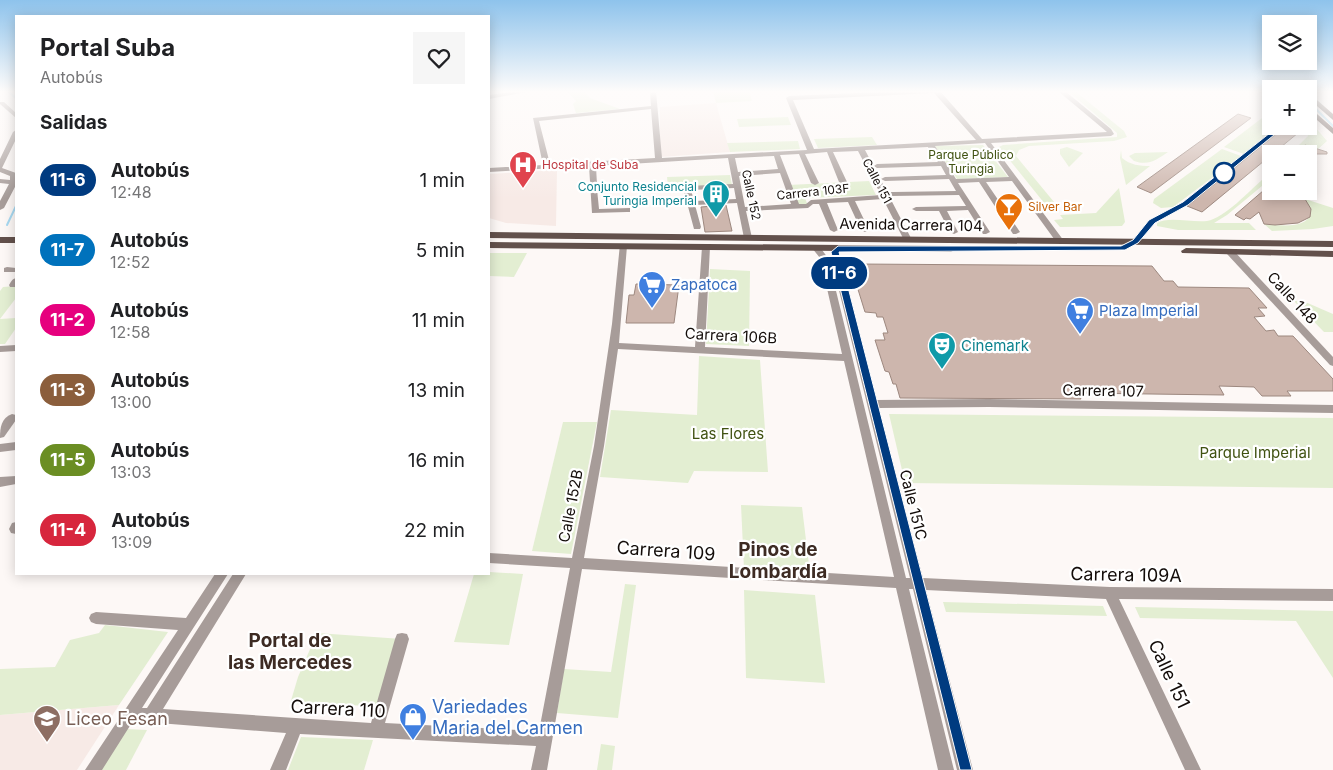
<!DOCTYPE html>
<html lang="es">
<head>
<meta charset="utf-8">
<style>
	body { margin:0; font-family:Inter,sans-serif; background:#f6f6f6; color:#202124; height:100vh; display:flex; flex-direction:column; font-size:19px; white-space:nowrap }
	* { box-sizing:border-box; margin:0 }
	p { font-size:16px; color:#757577 }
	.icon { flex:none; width:28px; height:28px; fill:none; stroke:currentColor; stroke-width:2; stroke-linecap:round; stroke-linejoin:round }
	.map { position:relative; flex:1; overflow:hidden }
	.sheet { position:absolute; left:15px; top:15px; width:475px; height:560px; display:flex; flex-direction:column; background:#fff; border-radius:0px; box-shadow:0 2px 12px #0003 }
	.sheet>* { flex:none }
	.badge { padding:0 10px; border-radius:16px; font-size:18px; line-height:32px }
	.tools { position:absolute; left:1262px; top:15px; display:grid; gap:10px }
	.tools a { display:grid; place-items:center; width:55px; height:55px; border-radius:0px; background:#fff; box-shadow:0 2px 12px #0003; font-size:25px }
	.map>.badge { position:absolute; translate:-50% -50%; box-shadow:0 0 0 2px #fff }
	h2 { padding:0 25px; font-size:19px; line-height:45px }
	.round { display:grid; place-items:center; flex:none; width:52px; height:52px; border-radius:0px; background:#f6f6f6 }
	.summary { display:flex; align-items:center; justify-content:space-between; height:85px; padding:0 25px }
	h1 { font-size:24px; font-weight:700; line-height:38px }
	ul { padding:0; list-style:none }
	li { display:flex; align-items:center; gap:15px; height:70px; padding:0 25px }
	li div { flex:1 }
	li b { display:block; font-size:19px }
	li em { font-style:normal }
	li .badge { min-width:55px; font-weight:700; text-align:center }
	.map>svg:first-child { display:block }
	.built { fill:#f7eae6 }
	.green { fill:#e3eed2 }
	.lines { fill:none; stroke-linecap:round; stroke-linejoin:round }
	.stream { stroke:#a8d9f1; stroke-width:2 }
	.building { fill:#cdb6ad; stroke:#9d887f }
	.minor { fill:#a79c99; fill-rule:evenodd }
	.major { fill:#63514c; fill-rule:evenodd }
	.line { fill:#003b80; stroke:#fff }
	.stop-dot { fill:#fff; stroke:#003b80; stroke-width:2.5 }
	.labels { text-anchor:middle; stroke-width:4.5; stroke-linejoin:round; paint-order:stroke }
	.far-park-label { font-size:12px; fill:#405211; stroke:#fff }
	.far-health-label { font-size:12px; fill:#be3a42; stroke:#fff; text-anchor:start }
	.far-street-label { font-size:12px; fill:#130c09; stroke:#fff }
	.far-culture-label { font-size:12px; fill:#0d838f; stroke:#fff; text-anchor:end }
	.far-food-label { font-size:12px; fill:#c56008; stroke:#fff; text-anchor:start }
	.street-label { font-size:15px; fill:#130c09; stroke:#fff }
	.shop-label { font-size:15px; fill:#366cbe; stroke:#fff; text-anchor:start }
	.culture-label { font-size:15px; fill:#0d838f; stroke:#fff; text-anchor:start }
	.park-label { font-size:15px; fill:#405211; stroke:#fff }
	.near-street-label { font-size:18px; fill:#130c09; stroke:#fff }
	.near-shop-label { font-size:18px; fill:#366cbe; stroke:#fff; text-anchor:start }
	.near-education-label { font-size:18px; fill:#785e54; stroke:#fff; text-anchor:start }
	.near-neighbourhood-label { font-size:19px; font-weight:bold; fill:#3d2b23; stroke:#fff }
</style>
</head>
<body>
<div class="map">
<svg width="1333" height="770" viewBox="0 0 1333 770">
	<rect width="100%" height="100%" fill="#fdf8f6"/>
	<g class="built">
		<path d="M716,103L730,152L660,157V107Z"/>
		<path d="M557,170L556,226L506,223L489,218V174Z"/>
		<path d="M119,705L77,770H0V715Z"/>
	</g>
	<g class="green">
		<path d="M567,91H583L590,98L620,109L576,113L573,104L576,101Z"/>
		<path d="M713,91H749L752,101L716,103Z"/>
		<path d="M1068,91H1075L1124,131L1127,137L1114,141L1029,146L1019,150L1016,156L1054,202L1053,207L1049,209L999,147L1003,145L1117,137V133Z"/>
		<path d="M788,117L791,125L739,127L737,119Z"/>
		<path d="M1271,117V126H1276L1244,154L1224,147L1262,118Z"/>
		<path d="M1309,120L1327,141L1318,149L1305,145L1295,154L1292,152L1308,136L1305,126H1309Z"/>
		<path d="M872,137L877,145L818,148L814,139Z"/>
		<path d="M798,141L800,149L730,152L727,143Z"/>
		<path d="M983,145L1008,177L957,179L935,146Z"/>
		<path d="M1067,147L1083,153L1069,167L1060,154V149Z"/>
		<path d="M1222,149L1241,156L1173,207L1161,208L1153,203L1154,199Z"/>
		<path d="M1121,150L1122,158C1130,165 1140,166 1150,166L1126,185L1120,158Z"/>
		<path d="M1168,152C1156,160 1149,166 1134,161L1129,156L1135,153Z"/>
		<path d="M730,175L732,185L668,187L667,177Z"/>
		<path d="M1263,179L1268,181L1227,215L1214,223H1249L1256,230H1178L1157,226V223C1168,216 1193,223 1207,221C1225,218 1249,191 1263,179Z"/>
		<path d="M869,181L876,195L805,198L808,206L796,207L788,185Z"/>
		<path d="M1119,188L1125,222L1122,226L1060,227L1054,220L1063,219L1060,215L1096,213Z"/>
		<path d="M1305,199L1333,208V226L1313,229L1272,231L1264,224C1278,225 1306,230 1311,213Z"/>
		<path d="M489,253H527L514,277L489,276Z"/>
		<path d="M710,269L750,271L749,346L706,344Z"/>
		<path d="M16,286V298L0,319L16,318V328L5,344H0V291L3,287Z"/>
		<path d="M1294,301H1303L1333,314V332H1324Z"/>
		<path d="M699,356L760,360L768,472L694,471L688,483L600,477L611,410L697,415Z"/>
		<path d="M889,414L1333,418V488L905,483Z"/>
		<path d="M563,422H597L571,554L532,551Z"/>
		<path d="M741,505L802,507L810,573L744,569Z"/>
		<path d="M489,572L523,574L509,645L454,642L474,574H489Z"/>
		<path d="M625,584L636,585L618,718L557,713L564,669L611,672Z"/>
		<path d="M744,590L815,595L825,683L746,678Z"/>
		<path d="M943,602L1103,606L1107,616L946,612Z"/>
		<path d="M1135,607L1333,611V678L1296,621L1140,618Z"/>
		<path d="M105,625L168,632L119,705L0,715V669L55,667L70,640L99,633Z"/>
		<path d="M317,633L402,639L383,706L290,704L298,677Z"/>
		<path d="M126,729L147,730L126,770H100Z"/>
		<path d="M301,737L373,740L364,770H288Z"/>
		<path d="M601,744L615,746L612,770H597Z"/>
	</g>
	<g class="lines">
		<g class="stream">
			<path d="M8,91L16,98"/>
			<path d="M1309,102L1333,126"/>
			<path d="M7,225L16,206"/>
		</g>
	</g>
	<g class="building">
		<path d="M1238,114L1251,118L1151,193L1137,187Z"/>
		<path d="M1284,128L1298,133L1202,212L1187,206Z"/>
		<path d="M1305,145L1327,152V154H1295Z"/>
		<path d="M1271,184V191H1277L1274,194L1286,198L1305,199L1311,209L1310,217L1298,223L1275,225L1264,224L1259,212L1250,219L1246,218L1244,220L1235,215Z"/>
		<path d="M726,205L732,231L705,232L701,207Z"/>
		<path d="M858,264L1152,266L1164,281H1173L1178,287L1249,288L1267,308H1258L1265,316L1254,317L1266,331L1274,330L1278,336H1293L1333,379V391H1287L1291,396H1262L1254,387L1219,386L1224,395L1078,393L1081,399L900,398L896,384H893L889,372L885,371L875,340H885L883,333H888L883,317H877L876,313L865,312L852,270H860Z"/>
		<path d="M636,284L679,285L674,323H626L629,295H634Z"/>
	</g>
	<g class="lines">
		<g class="minor">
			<path d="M517,91H531L489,99V95Z"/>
			<path d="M650,91H656L662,158L807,150L786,98L789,96L902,91H940L982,139L1107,132L1058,91H1065L1111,129L1114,134L1111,136L991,143L1064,241L1060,243H1057L1012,181L986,182L1020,232L1016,234H1013L979,182L958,183L990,232L986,234H983L968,210L947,211L958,232L954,234L950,232L939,211H916L912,209L916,207L966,206L959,195L890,196V192H893L956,191L949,179L885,181L881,179L885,177L946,175L941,166L877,168L874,166L877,164L938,162L928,147L865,150L912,240L908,242L904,240L883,199L855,201L869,230L865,232L861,230L848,202L827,203L838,230L834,232L830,230L819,204H813L808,208L746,211L752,238L748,240L744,238L737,203L695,205L701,227L700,229H694L683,188L687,186L733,184L728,158L596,166L597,185H607L611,187L607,189H597L599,209L630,208V212H627L592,213L589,166L489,172V168L543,165L533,118L651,106ZM934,93L976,140L814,149L793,100ZM651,109L655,158L550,164L539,121ZM985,143L1009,177L956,179L935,146ZM858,151L881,195L811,200L806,204H799L780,155L799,154L811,183L815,185L819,183L805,154L827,152L839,182L843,184L847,182L833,152ZM774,156L778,169L738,172L735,158ZM780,173L791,204L745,207L739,176ZM734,188L736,199L694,201L691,190Z"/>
			<path d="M0,102H4L16,113V118L0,104Z"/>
			<path d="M16,130V139L2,168L16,173V185L4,208L0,210V201L9,184L0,183V179L10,180V176L0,172V159L13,132Z"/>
			<path d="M620,244H623L627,246L619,343L695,347L702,247L706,245L710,247L705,347L842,354L820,258L812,248L816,246H819L828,258L906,578H910L831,258C831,252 832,247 838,246L842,248L839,252V258L876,400L989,399L1333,405V413L989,407L878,408L923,578L1110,587L1333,589V601L1119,599L1201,770H1185L1106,599L926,590L973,770H957L913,589H909L954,770H938L896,588L582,569L547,770H531L536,746L300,734L286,770H270L286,733L133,721L102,770H85L178,630L96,624L91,622L89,618L91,614L96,612L186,618L215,574H228L142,708H147L233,574H246L163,709L371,723L395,639L397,634L402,633L407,634L409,639L385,723L539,731L570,568L489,563V553L572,558L594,446L612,324ZM618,349L844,361L894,577L584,558L604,446Z"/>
			<path d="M1227,250H1233L1333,357V366L1330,365L1227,254Z"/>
			<path d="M7,267L16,268V272H4V268Z"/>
			<path d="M16,278V287H10L9,285C11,282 12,279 16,278Z"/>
			<path d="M16,345V351L0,352V346Z"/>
			<path d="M12,414L16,415V420L4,437L0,438C0,428 1,418 12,414Z"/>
			<path d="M16,442V450L0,452V444Z"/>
			<path d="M16,476V484L0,487V477Z"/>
			<path d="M16,522V534L11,533L9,529L12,523Z"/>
		</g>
		<g class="major">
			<path d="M1309,93L1333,114V120L1309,99Z"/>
			<path d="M1309,107L1333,128V134L1309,113Z"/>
			<path d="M489,232L1333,241V247L489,238Z"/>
			<rect x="0" y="237" width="16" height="6"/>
			<path d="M489,242L951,246L956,249L951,252L489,248Z"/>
			<path d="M1186,248L1333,251V257L1182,253L1181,251Z"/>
		</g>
	</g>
	<linearGradient id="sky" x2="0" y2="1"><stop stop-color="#8ec3ec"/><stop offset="0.46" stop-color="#fefcfb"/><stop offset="1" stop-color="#fefcfb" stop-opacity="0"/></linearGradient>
	<rect width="1333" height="199" fill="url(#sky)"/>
	<path class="line" d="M1280,125L1285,126L1188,205L1155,223L1138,243L1125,250L839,252L972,770H960L831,252L838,246H1121L1133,240L1149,220L1183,202Z"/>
	<defs>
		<symbol id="hospital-pin" viewBox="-11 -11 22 30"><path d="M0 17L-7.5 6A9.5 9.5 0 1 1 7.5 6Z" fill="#e0444e" stroke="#fff"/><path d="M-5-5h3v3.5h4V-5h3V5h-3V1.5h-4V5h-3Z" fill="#fff"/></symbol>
		<symbol id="building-pin" viewBox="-11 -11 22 30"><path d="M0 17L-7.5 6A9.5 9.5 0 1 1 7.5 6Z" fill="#0f9aa8" stroke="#fff"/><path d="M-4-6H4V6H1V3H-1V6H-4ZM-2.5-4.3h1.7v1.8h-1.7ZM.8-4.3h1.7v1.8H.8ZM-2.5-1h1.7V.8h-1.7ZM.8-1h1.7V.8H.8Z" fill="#fff"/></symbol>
		<symbol id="bar-pin" viewBox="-11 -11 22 30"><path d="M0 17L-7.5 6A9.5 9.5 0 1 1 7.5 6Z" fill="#e8710a" stroke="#fff"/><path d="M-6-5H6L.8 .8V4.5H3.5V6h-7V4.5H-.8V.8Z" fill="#fff"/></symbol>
		<symbol id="supermarket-pin" viewBox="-11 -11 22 30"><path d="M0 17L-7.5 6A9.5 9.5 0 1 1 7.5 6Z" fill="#3f7fe0" stroke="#fff"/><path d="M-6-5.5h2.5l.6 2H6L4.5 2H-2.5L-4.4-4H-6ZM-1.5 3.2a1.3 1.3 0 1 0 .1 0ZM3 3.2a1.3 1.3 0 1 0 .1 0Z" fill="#fff"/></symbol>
		<symbol id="theatre-pin" viewBox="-11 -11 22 30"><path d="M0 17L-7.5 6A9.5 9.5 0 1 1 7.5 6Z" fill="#0f9aa8" stroke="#fff"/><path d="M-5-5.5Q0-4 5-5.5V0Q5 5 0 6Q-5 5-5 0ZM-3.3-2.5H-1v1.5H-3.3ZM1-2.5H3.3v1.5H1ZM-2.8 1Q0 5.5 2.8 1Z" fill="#fff"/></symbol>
		<symbol id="shop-pin" viewBox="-11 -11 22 30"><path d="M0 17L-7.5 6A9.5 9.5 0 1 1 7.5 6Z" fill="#3f7fe0" stroke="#fff"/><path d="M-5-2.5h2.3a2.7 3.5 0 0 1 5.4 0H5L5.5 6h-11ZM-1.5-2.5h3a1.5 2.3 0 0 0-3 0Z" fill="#fff"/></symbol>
		<symbol id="school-pin" viewBox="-11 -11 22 30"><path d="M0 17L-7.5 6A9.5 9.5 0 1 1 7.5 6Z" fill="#8d6e63" stroke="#fff"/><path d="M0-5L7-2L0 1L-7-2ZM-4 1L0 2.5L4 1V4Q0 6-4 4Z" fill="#fff"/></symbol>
	</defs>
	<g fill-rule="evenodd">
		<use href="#hospital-pin" x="507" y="149" width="32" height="43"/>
		<use href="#building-pin" x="700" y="178" width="32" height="43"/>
		<use href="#bar-pin" x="993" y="191" width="32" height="43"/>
		<use href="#supermarket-pin" x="636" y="269" width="32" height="43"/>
		<use href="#supermarket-pin" x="1064" y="295" width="32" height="43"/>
		<use href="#theatre-pin" x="926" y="330" width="32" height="43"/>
		<use href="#shop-pin" x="397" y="701" width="32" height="43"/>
		<use href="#school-pin" x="31" y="703" width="32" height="43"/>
	</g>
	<circle class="stop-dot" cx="1224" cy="173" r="10"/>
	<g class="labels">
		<g class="far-park-label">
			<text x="971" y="159">Parque Público<tspan x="971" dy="14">Turingia</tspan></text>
		</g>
		<g class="far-health-label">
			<text x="542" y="169">Hospital de Suba</text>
		</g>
		<g class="far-street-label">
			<text transform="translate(877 181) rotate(62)" y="4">Calle 151</text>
			<text transform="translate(813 192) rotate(-6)" y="4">Carrera 103F</text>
			<text transform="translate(751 195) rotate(78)" y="4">Calle 152</text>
		</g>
		<g class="far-culture-label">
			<text x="697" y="191">Conjunto Residencial<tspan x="697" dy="14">Turingia Imperial</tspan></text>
		</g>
		<g class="far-food-label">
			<text x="1028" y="211">Silver Bar</text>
		</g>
		<g class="street-label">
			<text transform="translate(911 225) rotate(1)" y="5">Avenida Carrera 104</text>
			<text transform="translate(1292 298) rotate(47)" y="5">Calle 148</text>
			<text transform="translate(731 336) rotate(3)" y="5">Carrera 106B</text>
			<text transform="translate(1103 391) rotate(1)" y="5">Carrera 107</text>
			<text transform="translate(913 505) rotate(76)" y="5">Calle 151C</text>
			<text transform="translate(571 506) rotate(-79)" y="5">Calle 152B</text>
		</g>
		<g class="shop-label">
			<text x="671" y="290">Zapatoca</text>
			<text x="1099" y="316">Plaza Imperial</text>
		</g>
		<g class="culture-label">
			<text x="961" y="351">Cinemark</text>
		</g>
		<g class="park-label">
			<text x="728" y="439">Las Flores</text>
			<text x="1255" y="458">Parque Imperial</text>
		</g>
		<g class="near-street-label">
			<text transform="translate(666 551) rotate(4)" y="6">Carrera 109</text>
			<text transform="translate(1126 575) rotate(1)" y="6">Carrera 109A</text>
			<text transform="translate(1169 674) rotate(65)" y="6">Calle 151</text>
			<text transform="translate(338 709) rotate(3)" y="6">Carrera 110</text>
		</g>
		<g class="near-shop-label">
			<text x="432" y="713">Variedades<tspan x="432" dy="21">Maria del Carmen</tspan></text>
		</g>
		<g class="near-education-label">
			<text x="66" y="725">Liceo Fesan</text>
		</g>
		<g class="near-neighbourhood-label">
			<text x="778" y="556">Pinos de<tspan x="778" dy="22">Lombardía</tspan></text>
			<text x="290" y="647">Portal de<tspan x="290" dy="22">las Mercedes</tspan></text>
		</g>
	</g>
</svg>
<div class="tools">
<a><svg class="icon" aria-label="layers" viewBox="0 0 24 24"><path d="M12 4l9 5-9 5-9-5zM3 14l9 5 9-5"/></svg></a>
<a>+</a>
<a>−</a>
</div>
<b class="badge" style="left:839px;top:273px;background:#003b80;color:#fff">11-6</b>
<section class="sheet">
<div class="summary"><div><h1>Portal Suba</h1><p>Autobús</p></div><a class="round"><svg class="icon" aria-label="heart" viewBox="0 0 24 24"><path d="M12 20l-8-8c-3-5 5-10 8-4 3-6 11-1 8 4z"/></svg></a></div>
<h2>Salidas</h2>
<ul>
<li><span class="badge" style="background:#003b80;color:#fff">11-6</span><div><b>Autobús</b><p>12:48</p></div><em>1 min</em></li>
<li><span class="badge" style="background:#0072bc;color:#fff">11-7</span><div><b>Autobús</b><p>12:52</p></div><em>5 min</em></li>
<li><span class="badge" style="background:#e6007e;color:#fff">11-2</span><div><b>Autobús</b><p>12:58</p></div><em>11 min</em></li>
<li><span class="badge" style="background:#8b5e3c;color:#fff">11-3</span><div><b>Autobús</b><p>13:00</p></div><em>13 min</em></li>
<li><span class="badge" style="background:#6b8e23;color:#fff">11-5</span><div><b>Autobús</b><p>13:03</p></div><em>16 min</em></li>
<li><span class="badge" style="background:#d7263d;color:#fff">11-4</span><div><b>Autobús</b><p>13:09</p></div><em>22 min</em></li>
</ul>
</section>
</div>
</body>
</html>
